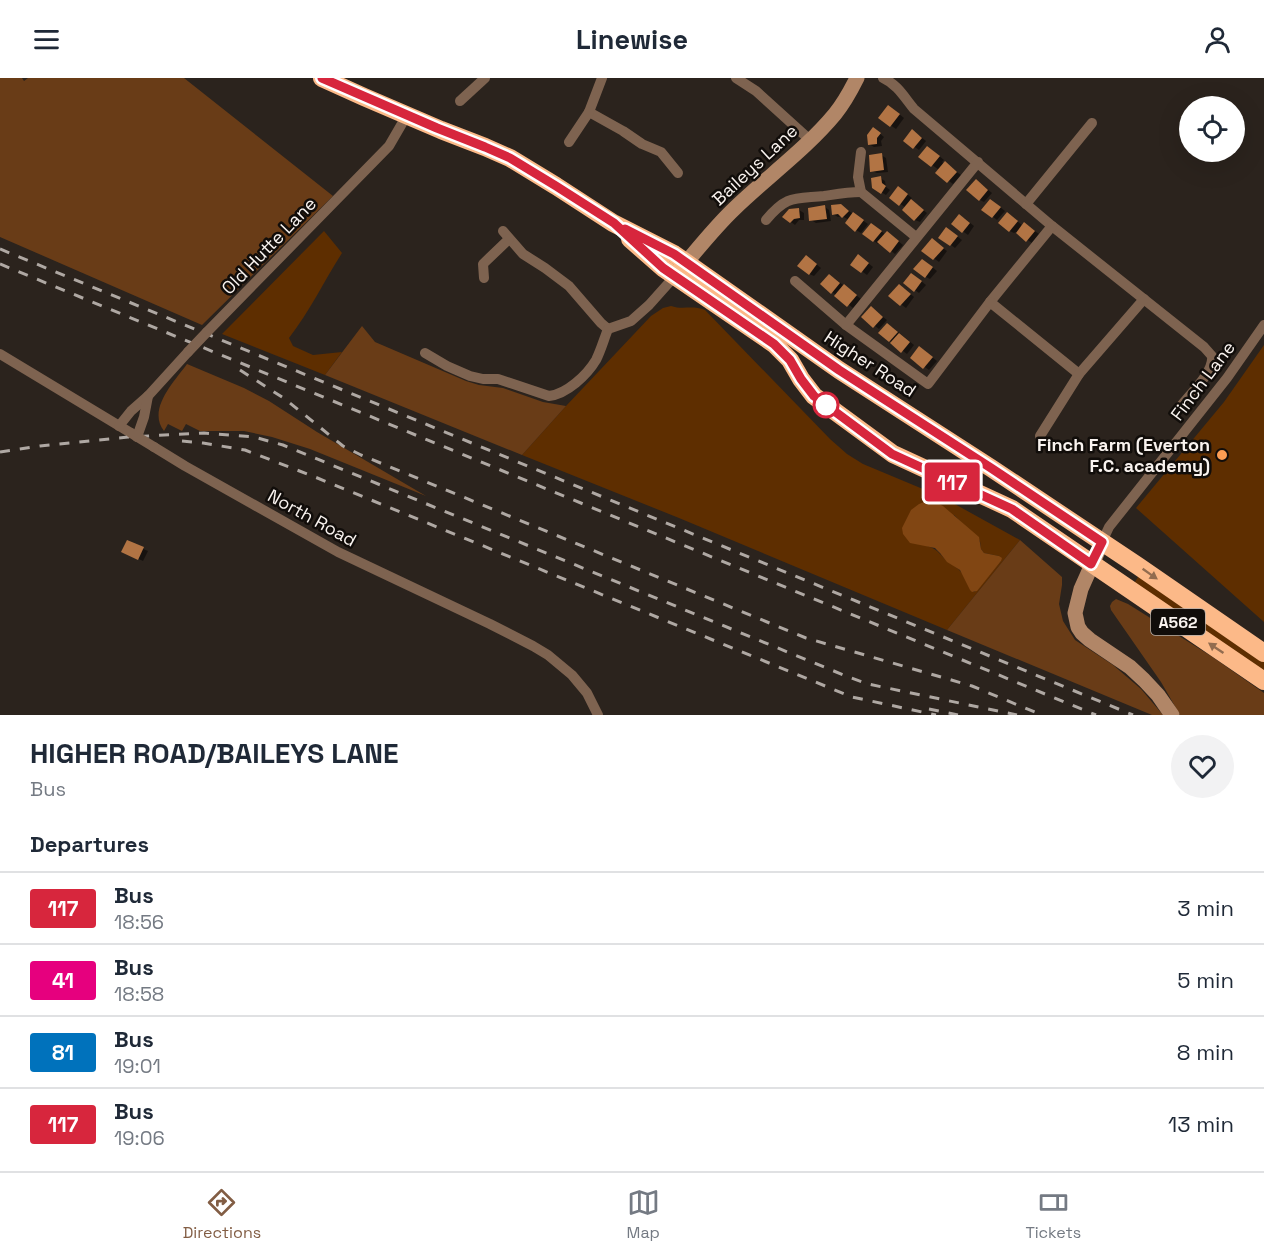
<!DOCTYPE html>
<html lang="en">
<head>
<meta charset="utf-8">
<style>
	body { margin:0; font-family:"Space Grotesk",sans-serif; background:#f2f2f3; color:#1f2937; height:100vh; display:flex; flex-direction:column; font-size:22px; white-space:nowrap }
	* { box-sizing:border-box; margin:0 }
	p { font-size:20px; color:#747a83 }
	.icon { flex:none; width:33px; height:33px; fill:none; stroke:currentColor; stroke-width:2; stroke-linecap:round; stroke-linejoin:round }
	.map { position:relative; height:637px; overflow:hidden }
	.drawer { display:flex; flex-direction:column; background:#fff; flex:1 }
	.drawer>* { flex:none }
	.badge { padding:0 12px; border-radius:4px; font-size:21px; line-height:39px }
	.tools { position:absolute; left:1179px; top:18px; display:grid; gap:12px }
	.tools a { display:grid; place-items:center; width:66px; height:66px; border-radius:50%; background:#fff; box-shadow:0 6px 24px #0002; font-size:30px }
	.map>.badge { position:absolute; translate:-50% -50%; box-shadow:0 0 0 3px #fff }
	h2 { padding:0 30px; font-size:22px; line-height:54px }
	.round { display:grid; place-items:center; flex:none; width:63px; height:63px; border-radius:32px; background:#f2f2f3 }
	.headline { display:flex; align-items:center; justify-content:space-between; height:102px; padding:0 30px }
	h1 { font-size:28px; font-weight:800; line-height:45px }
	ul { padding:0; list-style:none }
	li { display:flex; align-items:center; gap:18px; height:72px; padding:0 30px; border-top:2px solid #e0e1e3 }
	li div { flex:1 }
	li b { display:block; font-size:22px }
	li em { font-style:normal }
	li .badge { min-width:66px; font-weight:700; text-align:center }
	header { display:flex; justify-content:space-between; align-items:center; height:78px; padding:0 30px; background:#fff; font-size:27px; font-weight:800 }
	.menu { display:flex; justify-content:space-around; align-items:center; height:84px; border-top:2px solid #e0e1e3; background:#fff; font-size:16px; color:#747a83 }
	.menu a { display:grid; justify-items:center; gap:3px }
	.menu .selected { color:#825d44 }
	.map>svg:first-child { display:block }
	.green { fill:#5e2e00; fill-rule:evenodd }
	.forest { fill:#693c17 }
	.water { fill:#814613 }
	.shadow { fill:#0007 }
	.building { fill:#b27444 }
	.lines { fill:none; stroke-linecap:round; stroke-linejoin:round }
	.street { stroke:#7e6350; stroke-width:10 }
	.secondary { stroke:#b18667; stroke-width:15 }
	.highway { stroke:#fcb988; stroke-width:18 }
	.rail { stroke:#afa8a3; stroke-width:3; stroke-dasharray:10 10; stroke-linecap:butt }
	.street-bridge { stroke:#7e6350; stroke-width:10 }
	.oneway { fill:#926c4f }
	.line-casing { stroke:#fff; stroke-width:14 }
	.line { stroke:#d7263d; stroke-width:9 }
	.stop-dot { fill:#fff; stroke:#d7263d; stroke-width:3 }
	.poi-dot { fill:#fc9d53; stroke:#110d0a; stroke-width:2 }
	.labels { text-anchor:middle; stroke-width:5; stroke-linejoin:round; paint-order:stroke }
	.shield { fill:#110d0a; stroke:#b3aeaa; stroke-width:1.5 }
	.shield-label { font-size:16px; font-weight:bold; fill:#f9f3ef }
	.street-label { font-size:18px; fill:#f9f3ef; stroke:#110d0a }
	.poi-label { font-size:18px; font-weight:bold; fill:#f9f3ef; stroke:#110d0a; text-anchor:end }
</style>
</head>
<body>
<header><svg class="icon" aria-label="menu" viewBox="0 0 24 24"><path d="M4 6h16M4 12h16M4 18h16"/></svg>Linewise<svg class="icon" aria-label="person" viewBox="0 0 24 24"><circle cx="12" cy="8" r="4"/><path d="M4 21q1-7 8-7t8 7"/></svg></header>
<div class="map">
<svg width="1264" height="637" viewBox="0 0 1264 637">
	<rect width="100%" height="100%" fill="#2b231d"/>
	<g class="green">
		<path d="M324,153L342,175C324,203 310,233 289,260L293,268L313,277L342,274L325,297L222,256Z"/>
		<path d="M671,228C682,232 693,227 705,232L830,361L847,376L863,386L942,419L1020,462L947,552L679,440L522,377L566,328L651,238L663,230ZM954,437L980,463L981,471L984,475L999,478L1001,483L977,512L974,514C967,508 967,501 961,494C958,490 954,488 950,485C940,478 940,472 927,468Z"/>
		<path d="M1264,267V544L1136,430L1224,324Z"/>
		<path d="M1140,496L1264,584V597L1133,507Z"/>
	</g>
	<g class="forest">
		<path d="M0,0H22L24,3L28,0H184L333,118L202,247L0,159Z"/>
		<path d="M362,248L375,264L466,303L479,307L503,310L543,324L566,328L522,377L325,297Z"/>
		<path d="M187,286L244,310L269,323L317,354L426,418L310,371L272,359L244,353H200L186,346L182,353L168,346L164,353C147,331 174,304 187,286Z"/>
		<path d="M1020,462L1062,499V507L1059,526L1063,543L1075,562L1113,587L1141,611L1163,637H1152L947,552Z"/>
		<path d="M1116,521L1128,526L1211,578L1264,615V637H1180L1161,604L1111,532L1110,528L1112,524Z"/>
	</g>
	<path class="water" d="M927,423L935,424L943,428L979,459L981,471L984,475L999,478L1002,480L1001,483L977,513L972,514L970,512L960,492L947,484L940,475L935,470L910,465L903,456L902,450L911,432L919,426Z"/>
	<g class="shadow">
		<path d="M893,31L904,40L896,51L880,40Z"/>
		<path d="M878,54L884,59L881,63L882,68L874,69L869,66Z"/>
		<path d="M917,56L926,63L919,72L905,62Z"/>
		<path d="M932,72L944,82L942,84L961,97L953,106L937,94L939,92L920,78Z"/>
		<path d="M881,77L886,80L888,94L877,95L872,93Z"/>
		<path d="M880,100L885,103L886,109L890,112L886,117L881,114Z"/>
		<path d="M981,106L992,115L984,124L980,122Z"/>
		<path d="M903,113L912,120L910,122L927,135L920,144L915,142L906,130L891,119Z"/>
		<path d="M995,125L1005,133L997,142L983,131Z"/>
		<path d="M825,129L829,132L831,143L816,145L811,142Z"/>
		<path d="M846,131L868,146L861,155L856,152L849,142L842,138L838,139L833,136Z"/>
		<path d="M799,132L804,135V142H799L795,147L791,144Z"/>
		<path d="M1012,139L1023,148L1029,149L1039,156L1032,165L1016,154L1014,155L1010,153Z"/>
		<path d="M964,140L974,148L968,157L953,146Z"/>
		<path d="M876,149L886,157L892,158L903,167L895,176L880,164L878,166L874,163Z"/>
		<path d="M951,154L962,162L955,170L951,167Z"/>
		<path d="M936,165L947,173L939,184L923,172Z"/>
		<path d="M863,181L873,189L867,197L852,186Z"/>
		<path d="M811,182L821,190L814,198L809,196Z"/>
		<path d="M927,185L937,193L930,201L926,199Z"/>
		<path d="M916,199L926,207L919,215L905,205Z"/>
		<path d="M834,200L861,221L853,230L832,214Z"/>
		<path d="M904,210L914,219L906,230L890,218Z"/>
		<path d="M875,233L887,242L879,251L863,239Z"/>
		<path d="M892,249L914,267L907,276L890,263Z"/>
		<path d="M924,273L937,283L929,292L912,280Z"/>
		<path d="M127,464L148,473L143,483L128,476Z"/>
	</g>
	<g class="building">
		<path d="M888,27L900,36L890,49L878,40Z"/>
		<path d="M873,49L881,55L877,60V66L868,67L867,57Z"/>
		<path d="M912,51L922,60L913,71L903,63Z"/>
		<path d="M927,68L940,78L931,89L918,79Z"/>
		<path d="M882,75L884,92L870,94L869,77Z"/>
		<path d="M945,83L957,94L947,105L935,95Z"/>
		<path d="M881,98L882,105L886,108L881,116L872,110L871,100Z"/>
		<path d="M976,101L988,112L979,123L966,112Z"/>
		<path d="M898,108L908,116L899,128L889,120Z"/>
		<path d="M911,121L924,132L914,143L902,132Z"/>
		<path d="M990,121L1001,129L992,140L981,132Z"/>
		<path d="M841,126L849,133L842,140L838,136L832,137L831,127Z"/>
		<path d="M825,127L827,141L809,143L808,130Z"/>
		<path d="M799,130L800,140L794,141L790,145L782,139L789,131Z"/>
		<path d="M853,134L864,142L855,154L845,145Z"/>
		<path d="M1007,134L1018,143L1009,154L998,145Z"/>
		<path d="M959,136L970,145L962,155L951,146Z"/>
		<path d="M1024,144L1035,153L1026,164L1016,155Z"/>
		<path d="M871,145L882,153L873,164L862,156Z"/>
		<path d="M946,149L958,158L950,168L938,160Z"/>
		<path d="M887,153L899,163L890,175L877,164Z"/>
		<path d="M932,160L944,170L933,182L921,173Z"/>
		<path d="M858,176L869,185L861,195L850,187Z"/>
		<path d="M806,177L817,186L809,197L797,188Z"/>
		<path d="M922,181L933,189L925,200L913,191Z"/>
		<path d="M911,195L922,203L914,214L903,205Z"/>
		<path d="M829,196L840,205L831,216L820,206Z"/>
		<path d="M844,206L857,217L847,229L834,218Z"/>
		<path d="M899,206L911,216L900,228L888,218Z"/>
		<path d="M871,228L883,239L873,250L861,239Z"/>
		<path d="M887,245L898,254L889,264L878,255Z"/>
		<path d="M899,255L910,264L901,275L890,265Z"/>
		<path d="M919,268L933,279L923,291L910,280Z"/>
		<path d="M127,462L144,469L138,482L121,474Z"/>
	</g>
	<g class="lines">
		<g class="street">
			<path d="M736,0L756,13L810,62"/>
			<path d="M883,0C898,7 904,19 914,31L1052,148L1204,269L1212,278C1214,294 1191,315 1181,328"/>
			<path d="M460,23L485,0"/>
			<path d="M589,34L623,53L642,66L661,74L678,95"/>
			<path d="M569,64L589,34L602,0"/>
			<path d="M861,74L858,99L861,114L916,159"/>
			<path d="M1026,126L1092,45"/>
			<path d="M766,142C787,117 794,121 824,118C837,116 847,114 861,114"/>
			<path d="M503,153L523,176L545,190L569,208L601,245L608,251L631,243L649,227L674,199"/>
			<path d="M484,200L483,186L509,161"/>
			<path d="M795,203L846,247L928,306L990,224L1052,148"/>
			<path d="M990,224L1079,296"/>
			<path d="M846,247L978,84"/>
			<path d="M207,254L389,68L407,37"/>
			<path d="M425,275L447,288L470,298L483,301H498L549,318C567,316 587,297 596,282C601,272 604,261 608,251"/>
			<path d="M0,276L131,355"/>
			<path d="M119,348L131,333L148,318L188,274"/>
			<path d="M1040,358L1079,296L1144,221"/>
			<path d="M137,359L144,339L148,318"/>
			<path d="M154,369L185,388L338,474L490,546L533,568L548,577L572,597L587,615L598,637"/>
			<path d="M1102,464L1109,449L1227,300L1264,247"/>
		</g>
		<g class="secondary">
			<path d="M679,193C697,172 714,150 734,131C767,99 806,71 835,36C844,25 851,12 857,0"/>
			<path d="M1102,464L1081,511L1075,535L1078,549L1082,555L1090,562L1130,589L1144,602L1158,617L1172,637"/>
		</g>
		<g class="highway">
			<path d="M322,0L364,19L441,52L485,69L510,80L556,108L613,145L674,176L839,292L991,390L1138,488L1264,575"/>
			<path d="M630,161L663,190L774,266L790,282L801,301L814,318L893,376L1012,431L1264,603"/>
		</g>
		<g class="rail">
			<path d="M0,171L1133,637"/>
			<path d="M0,186L1096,637"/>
			<path d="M240,292L285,321L343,368L361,377L806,560L972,608L1042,637"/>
			<path d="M182,363L203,365L245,372L315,399L852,619L936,637"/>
			<path d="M0,374L40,368L128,359L204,355L254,359L283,367L846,598L868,606L1017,637"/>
			<path d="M929,631L958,637"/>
		</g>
		<g class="street-bridge">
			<path d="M188,274L207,254"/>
			<path d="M131,355L154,369"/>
		</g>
	</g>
	<defs><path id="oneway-solid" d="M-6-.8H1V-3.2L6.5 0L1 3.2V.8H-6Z" transform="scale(1.5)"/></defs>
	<g class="oneway">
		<use href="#oneway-solid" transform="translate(1150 496) rotate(35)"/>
		<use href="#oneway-solid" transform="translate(1216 570) rotate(-146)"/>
	</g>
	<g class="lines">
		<defs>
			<path id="line" d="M322,0L437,50L485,69L510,80L556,108L614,145L663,190L774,266L790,282L801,301L814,318L892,376L1012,431L1091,486L1102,464L991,390L839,292L674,176L625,151"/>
		</defs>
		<use href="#line" class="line-casing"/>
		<use href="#line" class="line"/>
	</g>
	<circle class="stop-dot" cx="826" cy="327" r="12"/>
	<circle class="poi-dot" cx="1222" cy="377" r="6"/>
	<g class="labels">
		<rect class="shield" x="1151" y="531" width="54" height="26" rx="4.5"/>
		<g class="shield-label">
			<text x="1178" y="550">A562</text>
		</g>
		<g class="street-label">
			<text transform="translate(755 87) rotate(-43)" y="6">Baileys Lane</text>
			<text transform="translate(269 168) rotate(-46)" y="6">Old Hutte Lane</text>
			<text transform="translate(870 286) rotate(33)" y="6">Higher Road</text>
			<text transform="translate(1203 303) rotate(-53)" y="6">Finch Lane</text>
			<text transform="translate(312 440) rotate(29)" y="6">North Road</text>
		</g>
		<g class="poi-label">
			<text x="1210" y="373">Finch Farm (Everton<tspan x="1210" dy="21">F.C. academy)</tspan></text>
		</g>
	</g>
</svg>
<div class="tools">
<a><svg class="icon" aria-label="locate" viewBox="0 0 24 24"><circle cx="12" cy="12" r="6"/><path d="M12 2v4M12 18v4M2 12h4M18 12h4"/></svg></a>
</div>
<b class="badge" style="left:952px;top:404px;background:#d7263d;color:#fff">117</b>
</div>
<section class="drawer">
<div class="headline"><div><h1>HIGHER ROAD/BAILEYS LANE</h1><p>Bus</p></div><a class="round"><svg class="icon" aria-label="heart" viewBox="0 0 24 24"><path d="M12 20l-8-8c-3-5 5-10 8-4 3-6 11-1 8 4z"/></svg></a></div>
<h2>Departures</h2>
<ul>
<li><span class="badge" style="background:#d7263d;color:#fff">117</span><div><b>Bus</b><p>18:56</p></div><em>3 min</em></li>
<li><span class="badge" style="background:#e6007e;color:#fff">41</span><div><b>Bus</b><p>18:58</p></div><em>5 min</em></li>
<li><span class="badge" style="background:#0072bc;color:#fff">81</span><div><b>Bus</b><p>19:01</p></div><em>8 min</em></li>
<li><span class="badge" style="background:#d7263d;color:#fff">117</span><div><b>Bus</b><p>19:06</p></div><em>13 min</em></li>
</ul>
</section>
<nav class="menu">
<a class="selected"><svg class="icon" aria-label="directions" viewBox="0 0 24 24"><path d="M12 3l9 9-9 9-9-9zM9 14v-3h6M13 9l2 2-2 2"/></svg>Directions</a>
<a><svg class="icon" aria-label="map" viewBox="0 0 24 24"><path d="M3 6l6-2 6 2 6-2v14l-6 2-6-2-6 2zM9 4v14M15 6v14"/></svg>Map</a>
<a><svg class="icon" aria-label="tickets" viewBox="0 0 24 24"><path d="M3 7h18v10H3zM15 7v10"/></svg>Tickets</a>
</nav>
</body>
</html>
